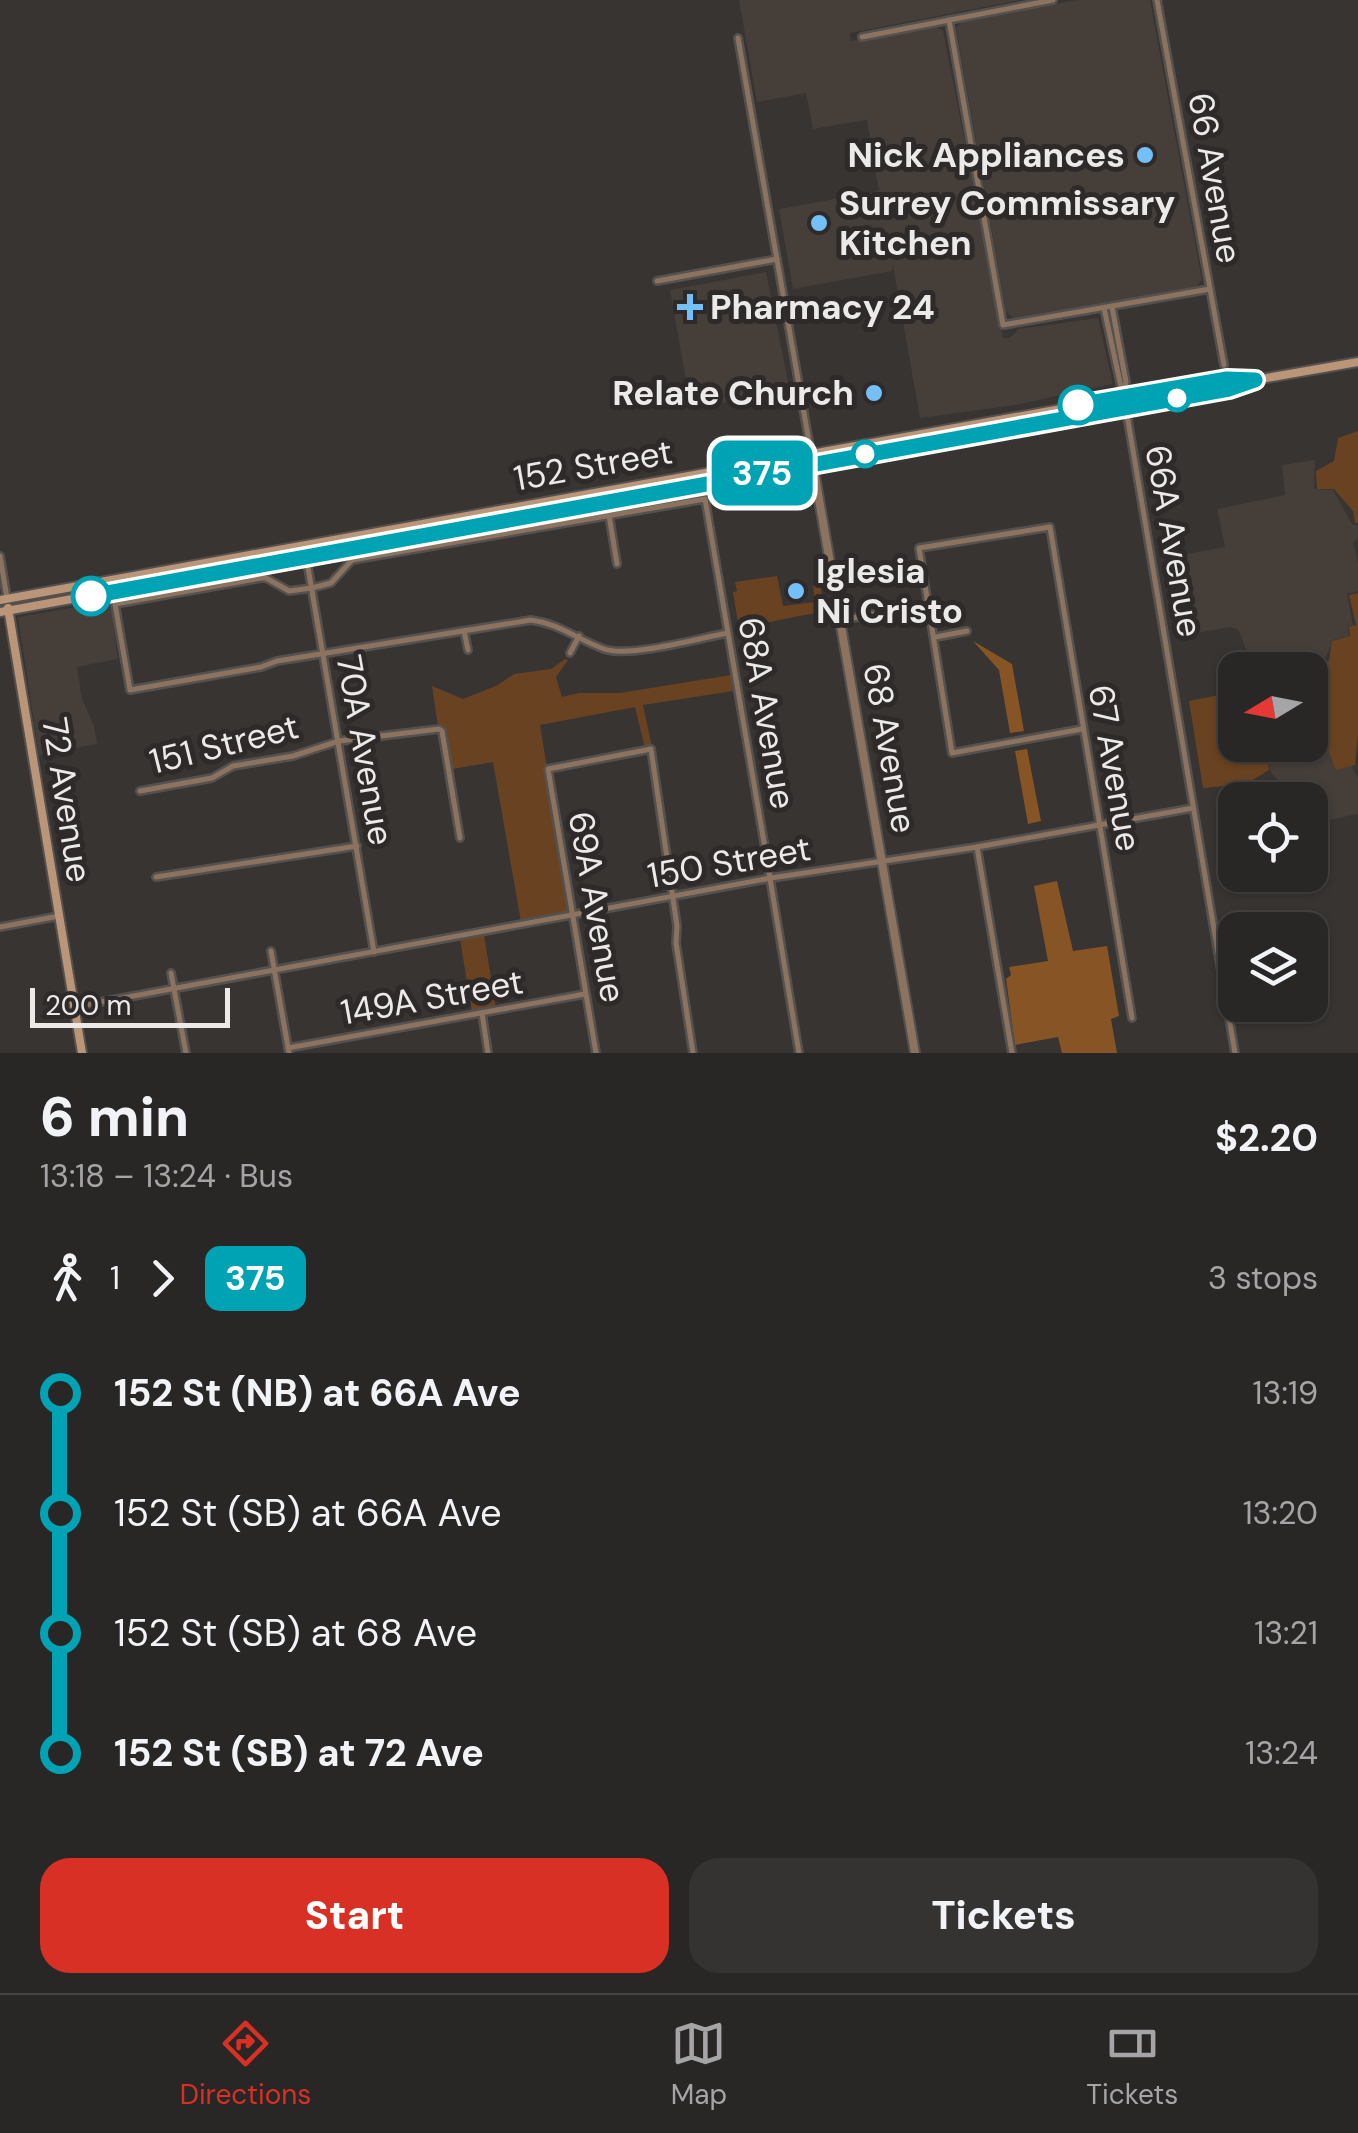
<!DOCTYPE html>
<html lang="en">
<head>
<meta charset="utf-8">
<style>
	body { margin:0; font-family:"DM Sans",sans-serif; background:#353332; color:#f1f3f6; height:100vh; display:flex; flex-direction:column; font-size:38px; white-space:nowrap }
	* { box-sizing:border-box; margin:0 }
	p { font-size:32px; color:#a5a5a7 }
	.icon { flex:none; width:55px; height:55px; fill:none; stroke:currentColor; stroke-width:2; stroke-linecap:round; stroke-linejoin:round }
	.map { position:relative; height:1053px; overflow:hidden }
	.drawer { display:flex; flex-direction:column; background:#292726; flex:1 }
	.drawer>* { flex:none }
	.badge { padding:0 20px; border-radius:15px; font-size:35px; line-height:65px }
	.needle { width:65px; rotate:260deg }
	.buttons { position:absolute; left:1218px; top:652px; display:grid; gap:20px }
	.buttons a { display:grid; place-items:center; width:110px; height:110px; border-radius:20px; background:#292726; box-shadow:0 2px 8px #0004,0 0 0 2px #454443; font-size:50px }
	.scale { position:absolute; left:30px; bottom:25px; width:200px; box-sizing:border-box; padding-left:10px; border:5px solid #ebeae8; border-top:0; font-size:28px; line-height:35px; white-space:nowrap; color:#ebeae8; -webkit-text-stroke:8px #2d2a29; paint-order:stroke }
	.map>.badge { position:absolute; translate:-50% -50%; box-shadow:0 0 0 5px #fff }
	.legs { display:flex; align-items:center; gap:15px; height:110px; padding:0 40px; font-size:32px }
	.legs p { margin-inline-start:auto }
	.overview { display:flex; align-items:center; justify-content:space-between; height:170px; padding:0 40px }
	h1 { font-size:55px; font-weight:800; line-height:75px }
	.cta { display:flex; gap:20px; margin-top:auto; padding:20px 40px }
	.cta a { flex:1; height:115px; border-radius:30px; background:#d93025; color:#fff; font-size:40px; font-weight:800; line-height:115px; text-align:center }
	.cta a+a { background:#353332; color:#f1f3f6 }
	ul { padding:0 40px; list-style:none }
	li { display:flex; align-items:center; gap:35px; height:120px; font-size:38px }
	li i { display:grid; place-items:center; width:15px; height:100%; margin:0 12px; background:currentColor }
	li i::after { content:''; width:25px; height:25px; margin:-12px; border:8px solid; border-radius:50%; background:#292726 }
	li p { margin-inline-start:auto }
	li:first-child i { background:linear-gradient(#0000 50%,currentColor 0) }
	li:last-child i { background:linear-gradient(currentColor 50%,#0000 0) }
	.tabs { display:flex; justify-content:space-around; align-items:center; height:140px; border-top:2px solid #454443; background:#292726; font-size:28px; color:#a5a5a7 }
	.tabs a { display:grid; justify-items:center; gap:5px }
	.tabs .on { color:#d93025 }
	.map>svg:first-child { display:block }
	.built { fill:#453e39 }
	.green { fill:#694321 }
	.forest { fill:#875525 }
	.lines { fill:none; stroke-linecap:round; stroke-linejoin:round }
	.minor-casing { stroke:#54514f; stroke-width:10 }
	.tertiary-casing { stroke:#54514f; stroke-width:12 }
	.secondary-casing { stroke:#54514f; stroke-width:12 }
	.minor { stroke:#8b7360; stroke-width:5 }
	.tertiary { stroke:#8b7360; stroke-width:8 }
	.secondary { stroke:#bb9577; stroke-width:8 }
	.line-1-casing { stroke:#fff; stroke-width:22 }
	.line-1 { stroke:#00a3b4; stroke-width:15 }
	.poi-dot { fill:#74c0f6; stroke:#2d2a29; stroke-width:4 }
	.stop-1-dot { fill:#fff; stroke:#00a3b4; stroke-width:5 }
	.labels { text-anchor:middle; stroke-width:10; stroke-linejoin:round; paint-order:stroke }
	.poi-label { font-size:35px; font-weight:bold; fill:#ebeae8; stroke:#2d2a29; text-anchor:start }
	.street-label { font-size:35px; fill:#ebeae8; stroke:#2d2a29 }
</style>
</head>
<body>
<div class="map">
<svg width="1358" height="1053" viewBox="0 0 1358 1053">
	<rect width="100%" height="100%" fill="#373432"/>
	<g class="built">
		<path d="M739,0H1021L850,33L851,41L935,27L943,30L1003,338H1009L1019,329L1098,318L1113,384L1016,405L920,418L893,265L892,271L793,289L779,209L879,191L867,120L813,129L806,93L757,102Z"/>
		<path d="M1076,0H1150L1202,280L1195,287L1015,319L1006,312L956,28L962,21Z"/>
		<path d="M766,272L790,390L691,409L670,290Z"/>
		<path d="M1315,460L1314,489L1333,490L1352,524L1358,525V538L1353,542L1358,562V591L1347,594L1353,625L1348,627L1349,636L1333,640L1326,657L1283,669L1277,655L1249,657L1238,629L1230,627L1193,634L1190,614L1176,616L1165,558L1225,547L1217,509L1285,495L1282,465Z"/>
		<path d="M100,603L111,604L118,659L77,667L82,699L94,726L97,744L39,755L18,617Z"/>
		<path d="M1310,704L1323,705L1358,779V814L1310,824V800H1289L1286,789L1270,771L1268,745H1310Z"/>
	</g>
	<g class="green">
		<path d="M1358,431V523H1355L1353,511L1334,489H1317L1316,471L1334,461L1338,438Z"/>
		<path d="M777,576L783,606L815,602L813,586L820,584L825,611L739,628L733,592L737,591L735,582Z"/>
		<path d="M1358,593V734L1355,765L1336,770L1320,729L1321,710L1310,708V670H1297L1329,661L1332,641L1350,636L1349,627L1356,625L1349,595Z"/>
		<path d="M565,659L568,660L556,677L562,697L579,693H620L731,675L733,691L643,705L652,747L645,748L635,707L540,725L571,914L521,922L493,762L452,769L444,726H438L432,686L463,699L498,685L514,674L551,669Z"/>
		<path d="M1235,692V745H1267L1269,770L1246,784L1203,788L1189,701Z"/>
		<path d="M484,935L496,1009L472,1013L460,939Z"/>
	</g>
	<g class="forest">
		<path d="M973,641L1012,664L1024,731L1010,733L999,670Z"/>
		<path d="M1027,749L1041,821L1028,824L1015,751Z"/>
		<path d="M1057,881L1073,951L1107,946L1119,1016L1111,1019L1117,1053H1062L1058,1037L1015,1045L1006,979L1011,975L1009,967L1048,961L1034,886Z"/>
	</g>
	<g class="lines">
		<defs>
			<g id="minor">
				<path d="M1157,0L1224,365"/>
				<path d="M949,20L1003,325L1210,289"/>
				<path d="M862,37L1053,0"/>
				<path d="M738,38L811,453"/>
				<path d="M657,281L777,259"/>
				<path d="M1112,307L1126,382L1124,389"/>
				<path d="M1104,308L1127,415L1235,1053"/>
				<path d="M609,515L617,564"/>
				<path d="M0,556L7,598"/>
				<path d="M306,556L374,952"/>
				<path d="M840,620L929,605"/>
				<path d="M464,631L468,650"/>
				<path d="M728,633C699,638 629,658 604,649C576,639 561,624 531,620L277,661L261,667L130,690L115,604L261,578H266L289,591L312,588L331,583L352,560L705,499C737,684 769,868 799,1053"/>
				<path d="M936,637L967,631"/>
				<path d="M570,653L579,636"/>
				<path d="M1082,729L952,753L919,548L1050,527L1132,1018"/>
				<path d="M140,791L212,778L233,766L293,756L339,741L439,729L442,731L460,838"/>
				<path d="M977,847L1012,1053"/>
				<path d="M156,877L357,846"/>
				<path d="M0,927L59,916"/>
				<path d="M271,951L289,1053"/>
				<path d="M171,973L186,1053"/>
				<path d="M74,1007L771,878L977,847L1193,808"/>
				<path d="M482,1013L488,1053"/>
				<path d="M288,1048L585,994"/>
				<path d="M596,1053L548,769L651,749L677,926L676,943L693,1053"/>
			</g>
			<path id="tertiary" d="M811,453L915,1053"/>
			<g id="secondary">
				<path d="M0,600L1227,379L1251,380"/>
				<path d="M8,608L82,1053"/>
				<path d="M0,612L1229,389L1255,380L1358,362"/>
			</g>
		</defs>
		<use href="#minor" class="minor-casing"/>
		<use href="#tertiary" class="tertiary-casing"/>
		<use href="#secondary" class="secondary-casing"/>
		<use href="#minor" class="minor"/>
		<use href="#tertiary" class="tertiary"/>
		<use href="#secondary" class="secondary"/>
	</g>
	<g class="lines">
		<defs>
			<path id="line-1" d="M91,596L1229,389L1255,380L1227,379L1078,405"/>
		</defs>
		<use href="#line-1" class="line-1-casing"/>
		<use href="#line-1" class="line-1"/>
	</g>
	<g class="poi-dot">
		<circle cx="1145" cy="155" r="10"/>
		<circle cx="819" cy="223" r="10"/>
		<path d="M685 292h10v10h10v10h-10v10h-10v-10h-10v-10h10z"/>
		<circle cx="874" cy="393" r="10"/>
		<circle cx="796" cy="591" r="10"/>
	</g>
	<g class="stop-1-dot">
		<circle cx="1177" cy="398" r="12"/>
		<circle cx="1078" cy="405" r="18"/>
		<circle cx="865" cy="454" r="12"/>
		<circle cx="91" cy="596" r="18"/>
	</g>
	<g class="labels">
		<g class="poi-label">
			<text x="1125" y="167" text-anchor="end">Nick Appliances</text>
			<text x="839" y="215">Surrey Commissary<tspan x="839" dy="40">Kitchen</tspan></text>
			<text x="710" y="319">Pharmacy 24</text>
			<text x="854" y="405" text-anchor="end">Relate Church</text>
			<text x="816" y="583">Iglesia<tspan x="816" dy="40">Ni Cristo</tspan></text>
		</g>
		<g class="street-label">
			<text transform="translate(1215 178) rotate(80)" y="12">66 Avenue</text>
			<text transform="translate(593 465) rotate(-10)" y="12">152 Street</text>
			<text transform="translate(1174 541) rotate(80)" y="12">66A Avenue</text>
			<text transform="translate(767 713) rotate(80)" y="12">68A Avenue</text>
			<text transform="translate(224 744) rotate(-14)" y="12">151 Street</text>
			<text transform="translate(890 748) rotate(80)" y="12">68 Avenue</text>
			<text transform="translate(365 750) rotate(80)" y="12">70A Avenue</text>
			<text transform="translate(1115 768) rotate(80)" y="12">67 Avenue</text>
			<text transform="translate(67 800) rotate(81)" y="12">72 Avenue</text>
			<text transform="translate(729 862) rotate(-10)" y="12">150 Street</text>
			<text transform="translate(597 907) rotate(80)" y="12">69A Avenue</text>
			<text transform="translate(432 997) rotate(-10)" y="12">149A Street</text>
		</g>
	</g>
</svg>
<div class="buttons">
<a><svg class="needle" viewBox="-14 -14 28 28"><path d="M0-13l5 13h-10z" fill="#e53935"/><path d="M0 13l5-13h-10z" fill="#a5a5a7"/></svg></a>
<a><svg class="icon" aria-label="locate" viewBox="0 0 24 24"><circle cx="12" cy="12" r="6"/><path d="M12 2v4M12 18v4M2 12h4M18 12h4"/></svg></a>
<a><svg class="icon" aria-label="layers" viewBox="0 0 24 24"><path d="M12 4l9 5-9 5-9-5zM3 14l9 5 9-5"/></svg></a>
</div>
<div class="scale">200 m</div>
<b class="badge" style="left:762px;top:473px;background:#00a3b4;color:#fff">375</b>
</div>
<section class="drawer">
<div class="overview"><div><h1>6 min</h1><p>13:18 – 13:24 · Bus</p></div><b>$2.20</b></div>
<div class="legs"><svg class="icon" aria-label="walk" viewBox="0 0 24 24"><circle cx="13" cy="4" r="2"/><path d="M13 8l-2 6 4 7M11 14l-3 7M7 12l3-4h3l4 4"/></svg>1<svg class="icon" aria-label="forward" viewBox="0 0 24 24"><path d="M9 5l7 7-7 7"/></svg><b class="badge" style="background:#00a3b4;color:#fff">375</b><p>3 stops</p></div>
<ul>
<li><i style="color:#00a3b4"></i><b>152 St (NB) at 66A Ave</b><p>13:19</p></li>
<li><i style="color:#00a3b4"></i><span>152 St (SB) at 66A Ave</span><p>13:20</p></li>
<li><i style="color:#00a3b4"></i><span>152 St (SB) at 68 Ave</span><p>13:21</p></li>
<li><i style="color:#00a3b4"></i><b>152 St (SB) at 72 Ave</b><p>13:24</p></li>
</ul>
<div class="cta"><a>Start</a><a>Tickets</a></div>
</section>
<nav class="tabs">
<a class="on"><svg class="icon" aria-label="directions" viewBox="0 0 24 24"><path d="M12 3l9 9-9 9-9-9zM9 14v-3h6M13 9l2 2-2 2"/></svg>Directions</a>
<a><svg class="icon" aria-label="map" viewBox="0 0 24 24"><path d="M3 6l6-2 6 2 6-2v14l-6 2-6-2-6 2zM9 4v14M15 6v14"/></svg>Map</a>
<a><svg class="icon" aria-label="tickets" viewBox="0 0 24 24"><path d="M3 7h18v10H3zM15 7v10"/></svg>Tickets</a>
</nav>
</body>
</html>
